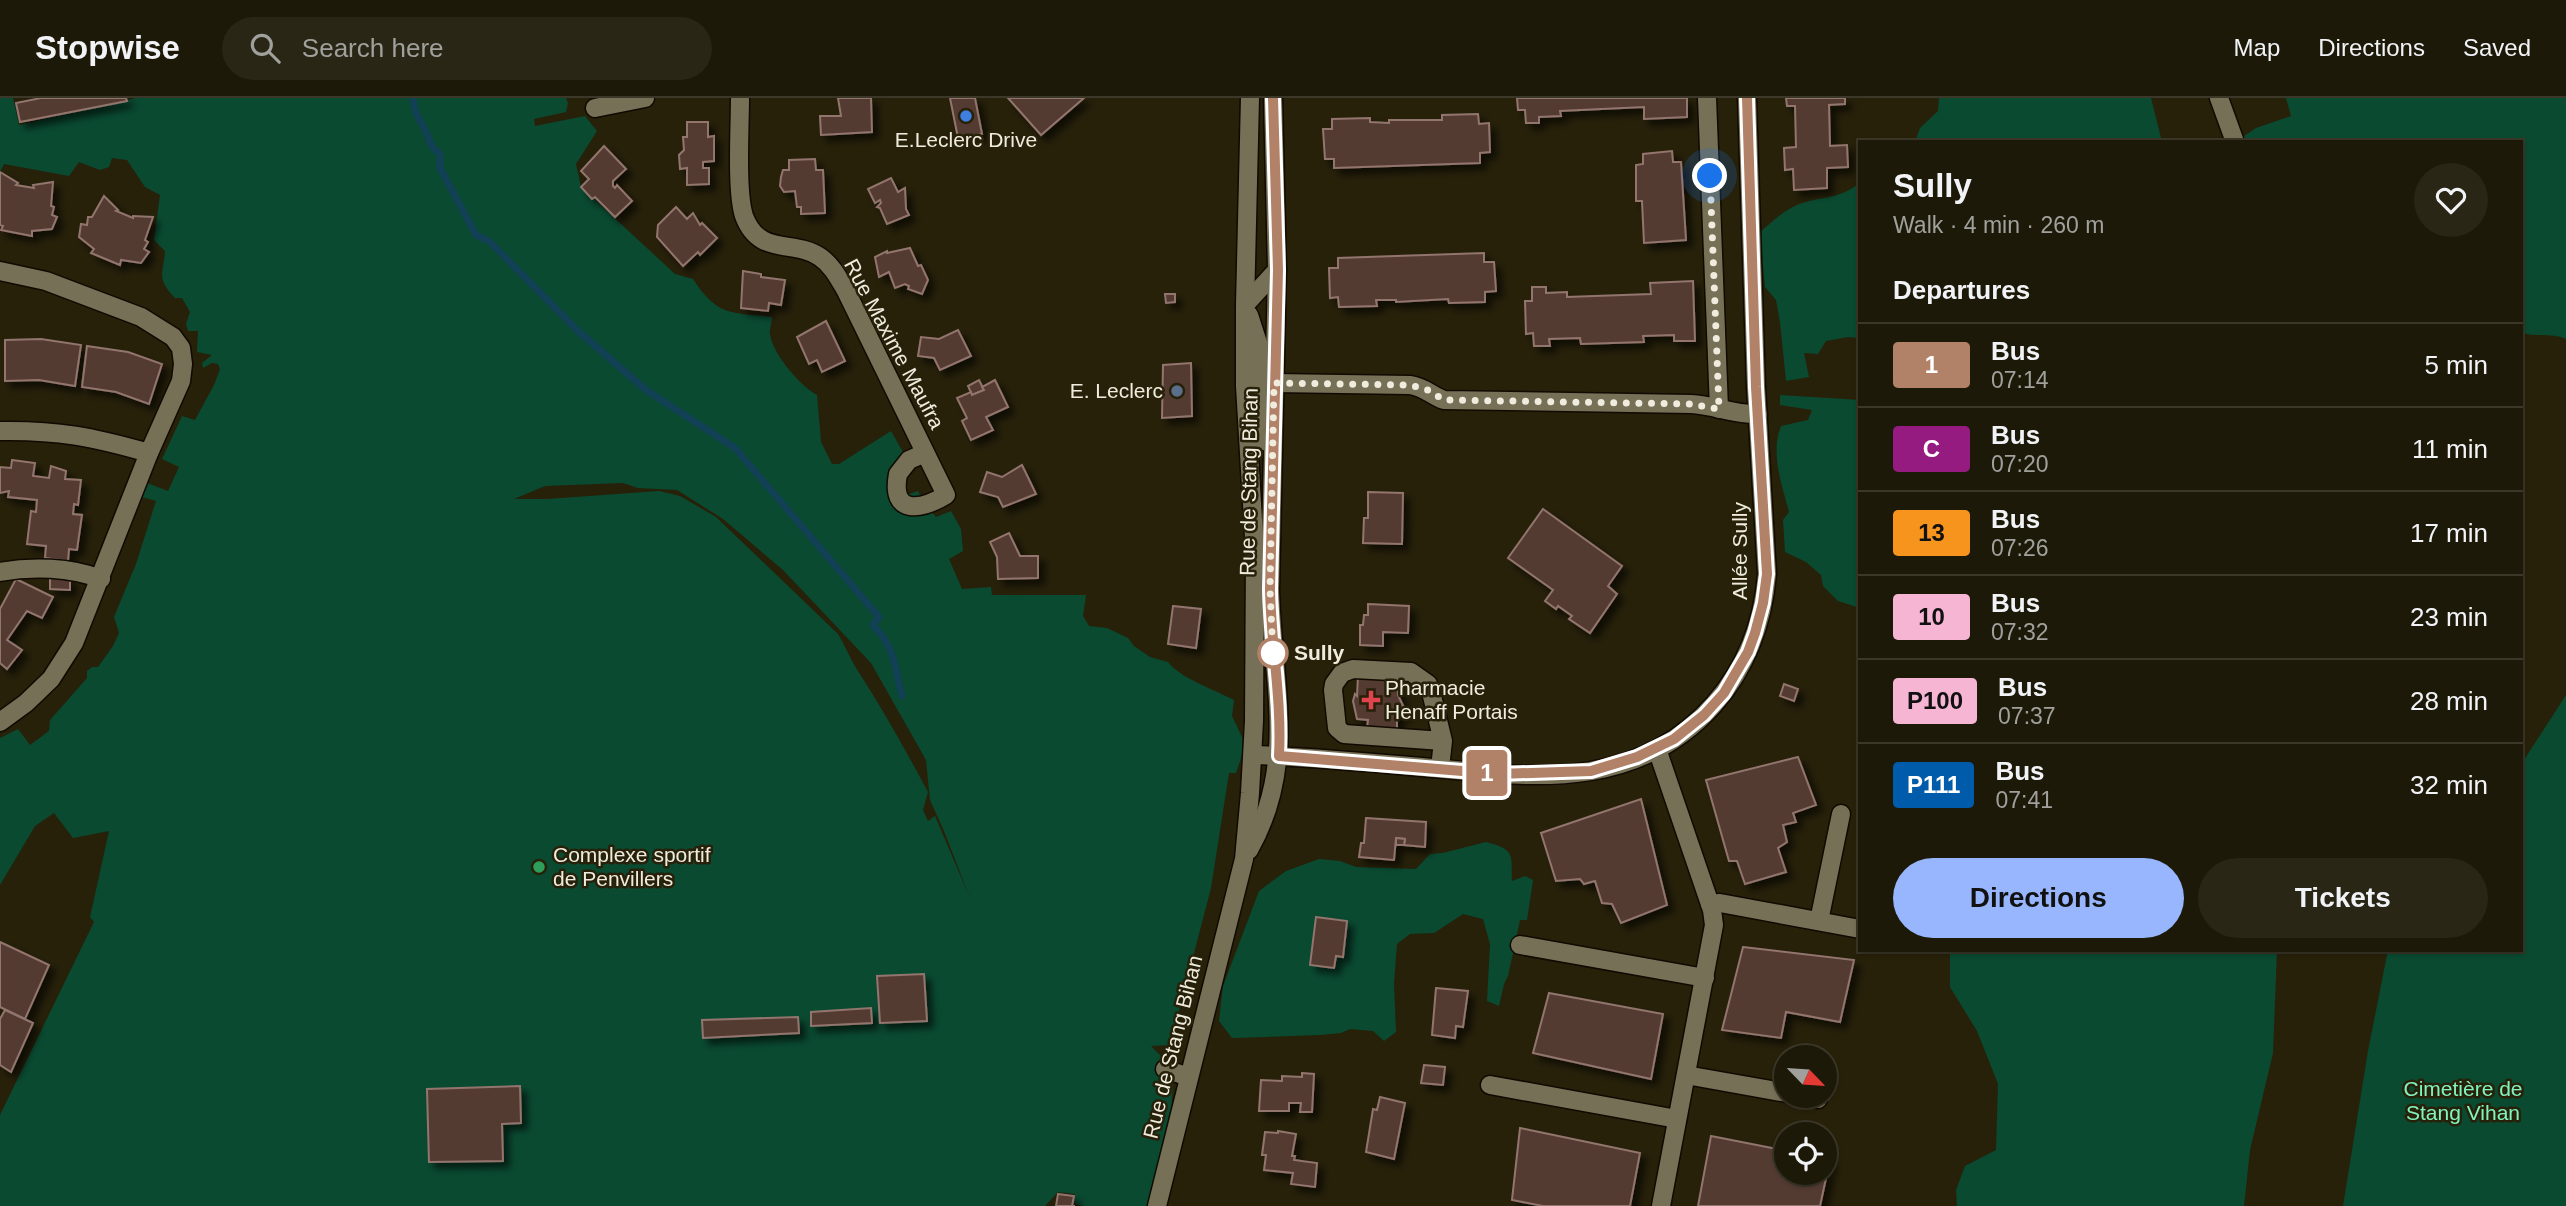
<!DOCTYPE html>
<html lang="en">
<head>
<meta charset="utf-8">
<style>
	body { margin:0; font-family:Arial,sans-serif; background:#2a2616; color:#f1f3f6; height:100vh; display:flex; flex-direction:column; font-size:26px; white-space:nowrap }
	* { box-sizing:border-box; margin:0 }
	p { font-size:23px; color:#a0a09c }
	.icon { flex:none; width:38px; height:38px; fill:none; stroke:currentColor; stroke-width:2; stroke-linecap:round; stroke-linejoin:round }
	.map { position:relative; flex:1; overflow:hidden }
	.panel { position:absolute; left:1858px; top:42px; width:665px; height:812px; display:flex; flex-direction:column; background:#1d1908; border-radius:0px; box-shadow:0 2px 5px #0004,0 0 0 2px #3b3829 }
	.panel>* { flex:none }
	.badge { padding:0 14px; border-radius:5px; font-size:24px; line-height:46px }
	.needle { width:46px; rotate:115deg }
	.tools { position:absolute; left:1774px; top:947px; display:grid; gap:14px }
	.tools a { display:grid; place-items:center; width:63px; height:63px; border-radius:50%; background:#1d1908; box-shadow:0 2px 5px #0004,0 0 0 2px #3b3829; font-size:35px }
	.you { position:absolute; width:35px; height:35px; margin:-18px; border:5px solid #fff; border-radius:50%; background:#1a73e8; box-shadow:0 0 0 10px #1a73e833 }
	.map>.badge { position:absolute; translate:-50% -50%; box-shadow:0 0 0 4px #fff }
	h2 { padding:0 35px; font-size:26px; line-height:63px }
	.round { display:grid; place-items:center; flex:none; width:74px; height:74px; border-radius:37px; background:#2a2616 }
	.head { display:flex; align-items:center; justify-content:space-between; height:119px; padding:0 35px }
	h1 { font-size:33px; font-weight:700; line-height:52px }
	.button { display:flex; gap:14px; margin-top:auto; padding:14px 35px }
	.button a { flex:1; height:80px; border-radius:42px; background:#97b6fd; color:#111; font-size:28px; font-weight:700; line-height:80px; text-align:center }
	.button a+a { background:#2a2616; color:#f1f3f6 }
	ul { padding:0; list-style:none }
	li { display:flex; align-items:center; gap:21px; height:84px; padding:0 35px; border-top:2px solid #3b3829 }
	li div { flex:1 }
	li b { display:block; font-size:26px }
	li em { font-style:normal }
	li .badge { min-width:77px; font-weight:700; text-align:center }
	header { display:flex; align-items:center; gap:42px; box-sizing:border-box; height:98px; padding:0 35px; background:#1d1908; border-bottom:2px solid #3b3829 }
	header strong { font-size:33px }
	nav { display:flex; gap:38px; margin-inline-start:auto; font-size:24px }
	.search { width:490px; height:63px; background:#2a2616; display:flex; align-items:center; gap:18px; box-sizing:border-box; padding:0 24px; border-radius:38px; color:#a0a09c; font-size:26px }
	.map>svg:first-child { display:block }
	.green { fill:#0a4a31; fill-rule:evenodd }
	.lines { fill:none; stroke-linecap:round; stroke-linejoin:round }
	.stream { stroke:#124054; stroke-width:7 }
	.building { fill:#533a33; stroke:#92756d; stroke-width:2; filter:url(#shadow) }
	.minor-casing { stroke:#100a00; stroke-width:21 }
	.minor { stroke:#767057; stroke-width:18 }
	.line-casing { stroke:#fff; stroke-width:16 }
	.line { stroke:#b18168; stroke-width:10 }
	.walk { stroke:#efecde; stroke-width:7; stroke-dasharray:0 12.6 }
	.shop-dot { fill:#3f7fe0; stroke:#27210a; stroke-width:2.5 }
	.service-dot { fill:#5c6f8a; stroke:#27210a; stroke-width:2.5 }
	.stop-dot { fill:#fff; stroke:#b18168; stroke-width:3.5 }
	.health-dot { fill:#e0444e; stroke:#27210a; stroke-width:2.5 }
	.leisure-dot { fill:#2e9e5b; stroke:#27210a; stroke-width:2.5 }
	.labels { text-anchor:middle; stroke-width:5; stroke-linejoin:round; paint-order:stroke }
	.poi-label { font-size:21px; fill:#efecde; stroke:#27210a; text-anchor:start }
	.street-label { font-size:21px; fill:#efecde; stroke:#27210a }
	.stop-label { font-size:21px; font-weight:bold; fill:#efecde; stroke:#27210a; text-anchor:start }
	.park-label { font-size:21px; fill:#81f3bd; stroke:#27210a }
</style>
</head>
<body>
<header>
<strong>Stopwise</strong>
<div class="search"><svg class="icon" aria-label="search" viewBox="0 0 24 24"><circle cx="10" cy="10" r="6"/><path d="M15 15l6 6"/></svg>Search here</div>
<nav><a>Map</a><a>Directions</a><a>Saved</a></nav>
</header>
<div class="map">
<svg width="2566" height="1108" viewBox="0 0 2566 1108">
	<defs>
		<filter id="shadow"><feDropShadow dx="6" dy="6" stdDeviation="3.5" flood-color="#0009"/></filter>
	</defs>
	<rect width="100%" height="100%" fill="#27210a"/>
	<g class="green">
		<path d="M0,0H13L19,27L136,0H566L568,5L566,14L534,21L535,28L585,18L597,33L576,66L581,89L675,176L693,181C718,219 730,214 772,219C772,224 769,231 770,236C772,255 800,288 817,297L821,344L832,366H839L891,333L904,356C887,374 883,379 891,403L918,393L924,406L936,419L951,413L961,431L963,453L949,461L962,491L991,489L992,497H1086L1083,518L1089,528L1107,530L1128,540L1134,548L1150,559L1168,564C1180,580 1215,592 1234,602L1232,618L1243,641L1242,657L1236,675H1229L1211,790L1170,947L1151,948L1166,963L1163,982L1173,987L1170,1026L1151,1108H1084L1074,1106L1075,1096L1058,1094L1045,1108H0V1017L94,824L90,819L109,733L73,740L54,715L35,728L0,787V640L18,631L30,647L49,633L50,622L87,580V573L92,569H98L113,548L119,535L114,519L136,466L156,403L142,399L147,385L168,393L179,369L162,361L182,318L195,322L214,287L220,271L218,266L212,265L203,270L202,265L212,257L197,254L198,233H188L186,226L190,214L182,200H175C156,179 163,178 165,153L154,142L160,97L145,89L127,62L112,60L109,69L100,72L79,64L69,78L4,66L0,74ZM623,385L638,390L677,392L723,421L783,472L871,565L926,662L930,702L944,733L970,800L935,718L928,723L923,712L928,694C905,651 882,610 856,570C849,559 845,547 838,536L716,419L680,398L659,393L547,401H514L545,388Z"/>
		<path d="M1939,0H2151L2162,44H1915L1920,30L1938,13Z"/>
		<path d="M2286,0H2566V241C2554,235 2536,239 2522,235V44H2235L2256,30L2291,18Z"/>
		<path d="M1860,85V240L1848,239L1826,243L1818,256L1804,255L1809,279L1786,283L1780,224L1776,202L1765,189L1760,134C1772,124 1783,113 1797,107C1822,97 1836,103 1860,85Z"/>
		<path d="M1780,297L1860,302V334L1856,335L1857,365L1860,370V510L1838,503L1823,488L1821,477L1806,464L1785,454L1783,422L1789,414C1782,387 1770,355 1781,328L1808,322L1812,312L1780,307Z"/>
		<path d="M2566,597V1108H2343L2368,953L2388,852H2522V665Z"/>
		<path d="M1486,744C1516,752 1511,756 1512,783L1525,778L1533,782L1527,822H1520L1508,878L1504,886L1499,908L1487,903L1490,846L1483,821L1463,816L1434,835L1410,836L1397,846L1394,886L1396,934L1384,943L1373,933L1350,931L1341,935L1320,937L1232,940L1219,923L1223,888L1259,793L1286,773L1319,761L1340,763L1356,769L1416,771L1430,756L1443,755Z"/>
		<path d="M1950,852H2277L2273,955L2250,1052L2244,1108H1957L1956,1092L1965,1068L1996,1052L1998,986L1977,933L1950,889Z"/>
	</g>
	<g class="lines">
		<path class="stream" d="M413,0C414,14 419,20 425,32C431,44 428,46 440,56V70L476,137L489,143L577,232L646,292L735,350L879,519L873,527C896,551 894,568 902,598"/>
	</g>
	<g class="building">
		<path d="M41,0H126L127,3L20,24L16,5Z"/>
		<path d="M838,0H871L872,34L821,37L820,18H841Z"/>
		<path d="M950,0H975L982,36L958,40Z"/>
		<path d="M1008,0H1084L1041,37Z"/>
		<path d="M1517,0H1687V19L1644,21V9L1560,13L1561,18L1539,19V25H1526L1525,12H1518Z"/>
		<path d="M1786,0H1845V6L1829,7L1830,48L1847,47L1848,69L1827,70V90L1794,92L1793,71L1785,72L1784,50L1796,49L1795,8H1787Z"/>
		<path d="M1478,16L1479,26L1489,25L1490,54L1480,55V65L1334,70V61H1325L1323,31H1332V21L1370,20V24L1389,25V22H1442V17Z"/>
		<path d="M687,24H708V39L714,38V63L703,64V70H709V86L687,87V70L680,71L679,57L684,52L683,39H687Z"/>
		<path d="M604,48L626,71L613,83V88L615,90L617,87L632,103L615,119L595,99L592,101L581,89L589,81L581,73Z"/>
		<path d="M1672,53L1673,64H1681L1686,142L1644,145L1642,103H1636V67L1643,66V56Z"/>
		<path d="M815,61L816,72H823L825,115L801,116V109H797L795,93L784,94L780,88L781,79L783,72H789V62Z"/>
		<path d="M0,74L18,85L16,87L34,90L33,87L53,84L51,108L54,109L52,117L57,119L52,131L32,133V138L1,132L3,128L0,127Z"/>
		<path d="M891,80L898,94L905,90L906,111L909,117L887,126L880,110L877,109L881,105L880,102L875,105L868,91Z"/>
		<path d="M104,98L118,112L116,113L133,120V118L153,119L145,142L148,144L144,151L149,154L141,165L121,162L120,167L91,155L94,151L79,139L81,126L87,127L88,119H92Z"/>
		<path d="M676,109L687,121L693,115L700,127L702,125L717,140L700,157L698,154L683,168L657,139L658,127Z"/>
		<path d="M910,150L918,168L921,167L928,182L922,196L908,191L909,188L905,186L895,190L889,174L879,179L875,159L887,153V155Z"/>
		<path d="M1484,155V164H1494L1496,193L1485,194V204L1449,205L1448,201L1396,204V202H1376L1377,208L1339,209L1338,199L1330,200L1329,170H1338V160Z"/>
		<path d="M743,173L761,176V179L785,182L781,207L769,205L768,213L741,210Z"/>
		<path d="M1693,183L1695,243H1674V237L1643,238L1644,244L1581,246L1580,240L1549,241L1550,248H1534L1533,235L1526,236L1525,203H1532V189H1546V195L1567,194V199L1651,196L1650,185Z"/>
		<path d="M1165,196H1175V204L1166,205Z"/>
		<path d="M826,223L845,263L822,274L817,262L809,266L797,239Z"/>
		<path d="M958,232L971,258L940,272L934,260L918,258L921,239L939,241Z"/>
		<path d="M41,241L81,247L75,288L39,282L5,283V242Z"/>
		<path d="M87,248L128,254L162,266L149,306L116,294L82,289Z"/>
		<path d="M1191,265L1192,318L1162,320L1163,267Z"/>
		<path d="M979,282L984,292L972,297L968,288Z"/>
		<path d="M995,282L1008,309L986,319L993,332L971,342L962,323L967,320L957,300L971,294L972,297L984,292L982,289Z"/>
		<path d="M12,362L35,365L33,378L49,380L51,368L66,373L65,381L81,382L78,407L74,406L73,416L82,417L77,452L69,451L68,463L45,460L46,448L27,446L31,413L36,414L37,402L8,399L9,393L0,395V369L11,370Z"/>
		<path d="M1022,367L1036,396L1003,409L998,399L980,394L987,374L1002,379Z"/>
		<path d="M1368,394L1403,395L1402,446L1363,445L1364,420H1368Z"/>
		<path d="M1543,411L1622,468L1608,488L1617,496L1590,535L1569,521L1572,518L1558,508L1556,511L1545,503L1553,492L1508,460Z"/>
		<path d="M1009,435L1020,458H1038V480L998,481L997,459L990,444Z"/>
		<path d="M50,478L70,480V492L50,491Z"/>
		<path d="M16,481L53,499L42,520L27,513L7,542L22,552L7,571L0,565V511Z"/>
		<path d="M1368,506L1409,508L1408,535L1383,534V548L1360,547V527H1363L1364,517H1368Z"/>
		<path d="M1173,508L1201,511L1196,550L1168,546Z"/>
		<path d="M1358,578L1399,579L1398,597L1406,614L1397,618V633L1367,630L1368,622L1357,621L1353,603L1355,596L1357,598Z"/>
		<path d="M1784,586L1798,591L1794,603L1780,598Z"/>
		<path d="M1798,659L1816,707L1793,715L1796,724L1783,727L1787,744L1778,750L1786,774L1745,786L1737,763H1729L1706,682Z"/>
		<path d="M1641,701L1667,807L1621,825L1612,806L1602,805L1595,783L1584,786L1580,781L1556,783L1541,735Z"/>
		<path d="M1366,720L1426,724L1425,749L1404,747L1405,741L1396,740L1394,762L1359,759L1361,745H1364Z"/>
		<path d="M1396,740L1405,741L1404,747H1396Z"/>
		<path d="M1316,819L1347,823L1343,859L1336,858L1334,870L1310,867Z"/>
		<path d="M0,844L49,867L25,921L0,909Z"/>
		<path d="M1743,849L1854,862L1840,924L1786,914L1781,940L1722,932Z"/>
		<path d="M924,876L927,923L880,925L877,878Z"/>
		<path d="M1436,890L1468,893L1463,929L1456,928L1455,940L1432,937Z"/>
		<path d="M1549,895L1663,916L1651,981L1533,955Z"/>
		<path d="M871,910L872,925L811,928V914Z"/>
		<path d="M5,912L33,925L11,974L0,967V921Z"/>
		<path d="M798,919L799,935L703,940L702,922Z"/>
		<path d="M1424,967L1445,969L1443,987L1421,985Z"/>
		<path d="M1302,975L1314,976L1312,1014H1300L1301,1005H1289V1013H1259L1261,982L1282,983V978L1302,979Z"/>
		<path d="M520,988L521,1025L502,1026L503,1063L429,1064L427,991Z"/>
		<path d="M1380,999L1405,1005L1394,1061L1366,1054L1373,1011L1377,1012Z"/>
		<path d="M1520,1030L1640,1055L1630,1108H1543L1512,1102Z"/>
		<path d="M1278,1033L1296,1036L1292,1058H1295L1294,1062L1317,1065L1315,1089L1291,1086L1293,1075L1264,1072L1266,1057H1262L1265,1034L1278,1035Z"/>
		<path d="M1711,1038L1787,1053V1074H1825V1061L1830,1062L1820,1108H1698Z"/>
		<path d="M1058,1096L1074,1098L1072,1108H1075H1056Z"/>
	</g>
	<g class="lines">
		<defs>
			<g id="minor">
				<path d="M740,0C740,29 736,93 744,118C759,159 794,141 820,159C832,167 839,181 846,193L946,397C921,412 890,418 898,376L909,362L925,355"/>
				<path d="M1707,0L1719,311"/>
				<path d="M2219,0L2235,44"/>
				<path d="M595,10L645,0"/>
				<path d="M0,173L46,183L141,219L173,239L181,250L183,266L181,283L149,355L74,545L51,581L26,605L0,624"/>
				<path d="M1245,207L1277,172"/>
				<path d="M1249,217L1258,245L1260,344"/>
				<path d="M1274,285L1410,287C1425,289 1432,298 1444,302L1691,306C1714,307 1734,317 1758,316"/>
				<path d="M0,333C58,332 93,339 149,355"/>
				<path d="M0,474C32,468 70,469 101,481"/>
				<path d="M1657,651L1712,812L1714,827L1661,1108"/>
				<path d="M1253,657C1309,659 1366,664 1422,669C1478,674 1535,682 1591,673C1693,656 1759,577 1767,476L1756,289L1747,0"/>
				<path d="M1440,670L1443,643L1431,594L1428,586L1411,574L1353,571L1342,575L1334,586L1333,592L1337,630L1344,636L1443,643"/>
				<path d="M1249,752C1298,666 1272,583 1270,491L1277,172L1273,0"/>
				<path d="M1710,806L1720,805L1860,831"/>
				<path d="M1819,823L1841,716"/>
				<path d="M1520,847L1705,880"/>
				<path d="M1165,971L1189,979"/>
				<path d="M1686,977L1787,995"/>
				<path d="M1490,987L1677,1021"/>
				<path d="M1799,998L1818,1001L1819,998"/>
				<path d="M1157,1108L1244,761L1250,695L1254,623L1255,456L1245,288V207L1250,0"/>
			</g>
		</defs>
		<use href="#minor" class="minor-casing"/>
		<use href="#minor" class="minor"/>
	</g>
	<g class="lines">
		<defs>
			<path id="line" d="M1273,0L1278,172L1270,491C1271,547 1282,602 1279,658L1499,676L1591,673L1637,659L1674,641L1704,617L1724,595L1748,554L1755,535L1763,505L1767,476L1756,289L1747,0"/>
		</defs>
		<use href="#line" class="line-casing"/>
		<use href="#line" class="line"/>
		<path class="walk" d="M1273,555V557L1270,491L1274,285L1410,287L1428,292L1444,302L1691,306L1719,311L1710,78"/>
	</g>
	<circle class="shop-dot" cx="966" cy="18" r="7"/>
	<circle class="service-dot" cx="1177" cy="293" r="7"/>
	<circle class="stop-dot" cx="1273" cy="555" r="14"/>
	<path class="health-dot" d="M1367.5 591.5h7v7h7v7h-7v7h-7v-7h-7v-7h7z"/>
	<circle class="leisure-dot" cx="539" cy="769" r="7"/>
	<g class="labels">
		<g class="poi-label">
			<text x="966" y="49" text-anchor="middle">E.Leclerc Drive</text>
			<text x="1163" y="300" text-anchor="end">E. Leclerc</text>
			<text x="1385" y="597">Pharmacie<tspan x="1385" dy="24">Henaff Portais</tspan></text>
			<text x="553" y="764">Complexe sportif<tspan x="553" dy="24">de Penvillers</tspan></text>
		</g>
		<g class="street-label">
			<text transform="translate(894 246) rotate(62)" y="7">Rue Maxime Maufra</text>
			<text transform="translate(1249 384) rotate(-89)" y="7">Rue de Stang Bihan</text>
			<text transform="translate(1740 453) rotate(-90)" y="7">Allée Sully</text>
			<text transform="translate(1173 949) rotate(-76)" y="7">Rue de Stang Bihan</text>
		</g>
		<g class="stop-label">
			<text x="1294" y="562">Sully</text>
		</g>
		<g class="park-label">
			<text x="2463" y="998">Cimetière de<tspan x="2463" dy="24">Stang Vihan</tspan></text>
		</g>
	</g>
</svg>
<div class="tools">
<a><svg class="needle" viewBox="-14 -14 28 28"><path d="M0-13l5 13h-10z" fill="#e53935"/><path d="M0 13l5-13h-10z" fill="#a0a09c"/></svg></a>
<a><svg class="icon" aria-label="locate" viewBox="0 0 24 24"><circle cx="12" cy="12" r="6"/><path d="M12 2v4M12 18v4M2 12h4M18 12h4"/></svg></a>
</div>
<div class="you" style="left:1710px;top:78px"></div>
<b class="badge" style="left:1487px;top:675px;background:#b18168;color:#fff">1</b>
<section class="panel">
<div class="head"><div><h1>Sully</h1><p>Walk · 4 min · 260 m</p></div><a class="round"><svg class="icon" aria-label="heart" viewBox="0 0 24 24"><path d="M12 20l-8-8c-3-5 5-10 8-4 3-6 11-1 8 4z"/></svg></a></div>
<h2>Departures</h2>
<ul>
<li><span class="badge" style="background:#b18168;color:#fff">1</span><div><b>Bus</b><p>07:14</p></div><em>5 min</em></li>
<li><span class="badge" style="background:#951b81;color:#fff">C</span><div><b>Bus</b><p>07:20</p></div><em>11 min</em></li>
<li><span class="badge" style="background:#f7941d;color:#111">13</span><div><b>Bus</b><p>07:26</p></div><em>17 min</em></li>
<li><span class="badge" style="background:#f5b5d3;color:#111">10</span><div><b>Bus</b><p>07:32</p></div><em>23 min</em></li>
<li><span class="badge" style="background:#f5b5d3;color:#111">P100</span><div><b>Bus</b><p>07:37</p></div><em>28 min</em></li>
<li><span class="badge" style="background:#005caa;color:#fff">P111</span><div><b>Bus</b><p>07:41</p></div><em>32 min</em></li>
</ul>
<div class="button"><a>Directions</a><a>Tickets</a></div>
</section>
</div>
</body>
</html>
